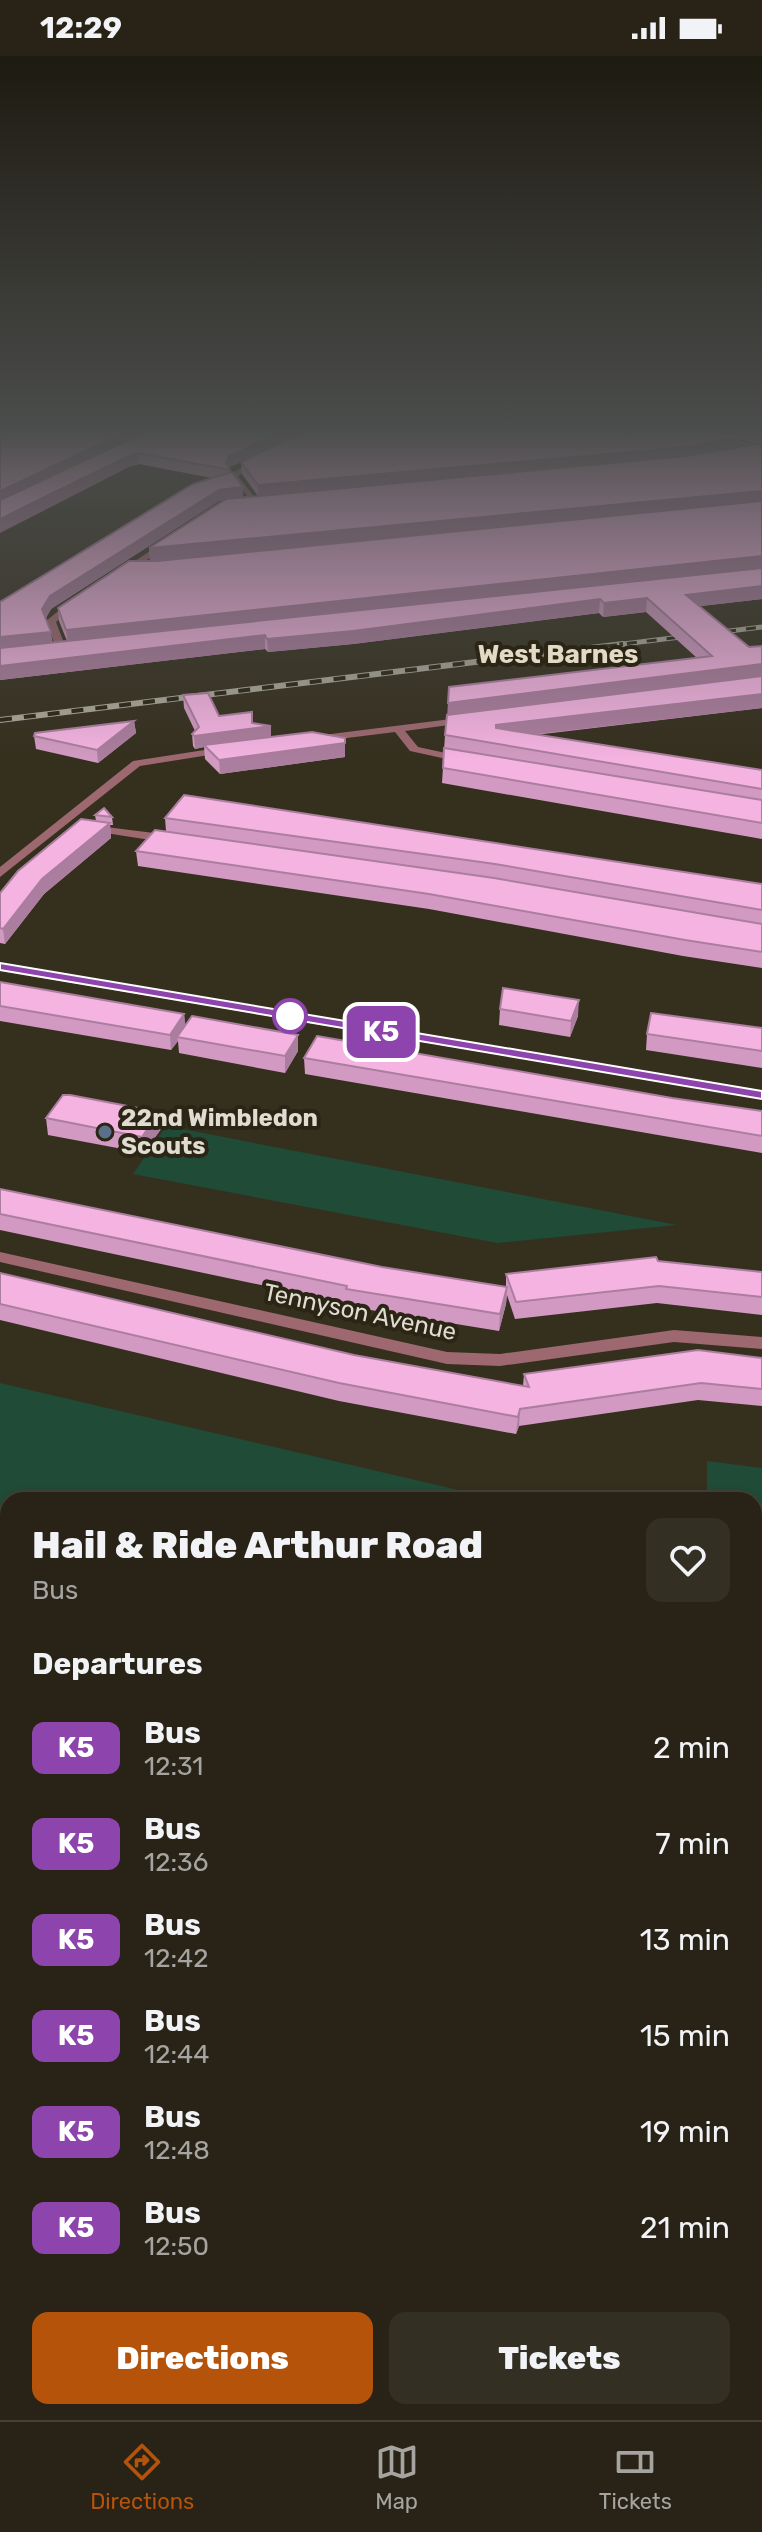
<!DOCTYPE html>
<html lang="en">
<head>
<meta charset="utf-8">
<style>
	body { margin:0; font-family:Rubik,sans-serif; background:#342f23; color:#f1f3f6; height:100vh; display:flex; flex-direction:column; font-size:30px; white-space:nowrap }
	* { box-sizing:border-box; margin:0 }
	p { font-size:26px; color:#a5a4a1 }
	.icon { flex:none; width:44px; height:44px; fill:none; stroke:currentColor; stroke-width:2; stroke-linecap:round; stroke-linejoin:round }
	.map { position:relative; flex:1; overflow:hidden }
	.side { position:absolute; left:0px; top:1436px; width:762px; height:928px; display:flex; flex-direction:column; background:#282316; border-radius:24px 24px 0 0; box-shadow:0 4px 12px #0003,0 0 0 2px #444035 }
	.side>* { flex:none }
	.badge { padding:0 16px; border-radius:12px; font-size:28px; line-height:52px }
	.map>.badge { position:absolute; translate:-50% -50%; box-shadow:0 0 0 4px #fff }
	h2 { padding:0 32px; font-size:30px; line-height:72px }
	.round { display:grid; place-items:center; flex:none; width:84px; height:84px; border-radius:16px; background:#342f23 }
	.summary { display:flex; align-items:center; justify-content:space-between; height:136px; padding:0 32px }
	h1 { font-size:38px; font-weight:800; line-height:60px }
	.action { display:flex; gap:16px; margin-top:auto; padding:16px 32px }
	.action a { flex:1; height:92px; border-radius:16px; background:#b45309; color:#fff; font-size:32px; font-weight:800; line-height:92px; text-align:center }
	.action a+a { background:#342f23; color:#f1f3f6 }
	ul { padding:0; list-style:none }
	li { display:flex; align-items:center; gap:24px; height:96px; padding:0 32px }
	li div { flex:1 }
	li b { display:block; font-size:30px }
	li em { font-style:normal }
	li .badge { min-width:88px; font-weight:700; text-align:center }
	.status { display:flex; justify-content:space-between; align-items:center; height:56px; padding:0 40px; background:#282316; direction:ltr }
	.status svg { height:22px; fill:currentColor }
	.tabs { display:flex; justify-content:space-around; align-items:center; height:112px; border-top:2px solid #444035; background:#282316; font-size:22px; color:#a5a4a1 }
	.tabs a { display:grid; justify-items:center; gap:4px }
	.tabs .selected { color:#b45309 }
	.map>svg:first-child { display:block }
	.green { fill:#204b37 }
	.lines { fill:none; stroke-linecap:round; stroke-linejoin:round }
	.service { fill:#9d6870; fill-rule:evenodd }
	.minor { fill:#9d6870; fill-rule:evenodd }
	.tertiary { fill:#9d6870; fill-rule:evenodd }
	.secondary { fill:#db8694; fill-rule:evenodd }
	.rail-far1-casing { stroke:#aba79a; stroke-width:5 }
	.rail-casing { stroke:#aba79a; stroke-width:6 }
	.rail-far1 { stroke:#2b2515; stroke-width:3; stroke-dasharray:10; stroke-linecap:butt }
	.rail { stroke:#2b2515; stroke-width:4; stroke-dasharray:12; stroke-linecap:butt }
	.wall { fill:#d29ac2; fill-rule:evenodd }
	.shaded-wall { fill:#ab7d9e }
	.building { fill:#f4b3e1; stroke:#ab7d9e; stroke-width:2 }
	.line { fill:#8e44ad; stroke:#fff; stroke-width:2 }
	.stop-dot { fill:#fff; stroke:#8e44ad; stroke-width:4 }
	.service-dot { fill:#5c6f8a; stroke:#2b2515; stroke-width:3 }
	.labels { text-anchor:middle; stroke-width:8; stroke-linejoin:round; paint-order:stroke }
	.poi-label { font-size:24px; font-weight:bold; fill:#e0dcd2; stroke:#2b2515; text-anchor:start }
	.street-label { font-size:24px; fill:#e0dcd2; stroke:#2b2515 }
	.far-district-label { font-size:26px; font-weight:bold; fill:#e2dac5; stroke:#2b2515 }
</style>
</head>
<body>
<div class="status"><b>12:29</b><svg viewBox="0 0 49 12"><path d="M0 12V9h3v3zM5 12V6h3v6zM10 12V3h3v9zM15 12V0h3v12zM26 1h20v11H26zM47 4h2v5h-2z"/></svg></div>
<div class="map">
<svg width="762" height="2364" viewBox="0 0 762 2364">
	<rect width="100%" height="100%" fill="#352f1e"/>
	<g class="green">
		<path d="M166,1070H167L677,1169L497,1187L133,1118Z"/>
		<path d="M0,1327L501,1444H8V2356H754V1444H707V1405L762,1412V2364H0Z"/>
	</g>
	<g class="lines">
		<g class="service">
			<path d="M0,2251L8,2255V2288L0,2285Z"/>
			<path d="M67,2356H99L102,2364H70Z"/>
		</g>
		<g class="minor">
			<path d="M261,400L264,404L238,420L259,447L255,449L229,419Z"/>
			<path d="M165,485L168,486V490L124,519L117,517Z"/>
			<path d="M72,544L80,546L56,566L67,595L62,598L57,595L46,565Z"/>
			<path d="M467,661L472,664L471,666L405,675L418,691L469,702V706L465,707L410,695L395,676L315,686L310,683L315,680Z"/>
			<path d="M224,691L228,692V696L140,710L0,821V811L133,705Z"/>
			<path d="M90,769L170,779L176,783L170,787L86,774V770Z"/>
			<path d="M0,1196L447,1296L500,1298L674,1274L762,1281V1293L674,1286L500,1310L447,1308L0,1206Z"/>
		</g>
		<path class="tertiary" d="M0,907L762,1035V1043L0,915Z"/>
		<path class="secondary" d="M694,374H704L762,391V395Z"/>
		<defs>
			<path id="rail-far1" d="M607,590L762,571"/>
			<path id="rail" d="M0,664L623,588"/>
		</defs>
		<use href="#rail-far1" class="rail-far1-casing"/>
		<use href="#rail" class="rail-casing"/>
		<use href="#rail-far1" class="rail-far1"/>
		<use href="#rail" class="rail"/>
	</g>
	<g class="wall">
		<path d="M0,374H762V543L700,550L749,591L762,590V652L535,679L762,714V783L442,727L445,679L697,602L646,556L603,561L599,557L353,588L268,596L265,593L0,624V546L212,422L139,408L129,411ZM740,383L755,388L739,391ZM258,398L241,406L242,418L258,440L243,441V431L230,417L229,413L230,411ZM219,445H223L149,492L150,505L369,484L157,505L58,552L59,565L67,585L52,587L46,562L51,553Z"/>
		<path d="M183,639L219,660L252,656V667L271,670V681L345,682V701L220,718L205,703L204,691L195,693L193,690L192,678L195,675L184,652Z"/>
		<path d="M134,665L136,677L98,707L36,693L34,680Z"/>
		<path d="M95,759L112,761L113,769H110L111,782L44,838L5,888L0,887V837L96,765Z"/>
		<path d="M165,762L762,828V912L683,900L429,853L138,810L136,795L166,775Z"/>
		<path d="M0,926L184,958L185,969L298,979V995L285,1017L179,997L178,985L171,994L0,965Z"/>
		<path d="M500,953L578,960L570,981L499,969Z"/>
		<path d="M762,972V1012L646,994L647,978Z"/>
		<path d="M304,1002L672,1042L762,1055V1097L305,1018Z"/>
		<path d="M46,1062L161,1073L144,1097L48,1079Z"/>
		<path d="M0,1133L382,1211L506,1231V1218L658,1205L762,1216V1259L657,1247L515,1263L507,1239L506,1248L499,1275L346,1250V1247L0,1174Z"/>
		<path d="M0,1217L354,1299L523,1330L524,1318L762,1302V1350L698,1344L519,1370L516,1378L339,1345L0,1264Z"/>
	</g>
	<g class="shaded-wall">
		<path d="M130,374H155L0,448V435Z"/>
		<path d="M286,374H310L230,411L228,414L226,406L229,400Z"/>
		<path d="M741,380L739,391L685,402L258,441V429Z"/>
		<path d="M138,397L139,408L129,411L0,477V463L128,400Z"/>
		<path d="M243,431V443L219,445L51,553L43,566L42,553L50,540L219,434Z"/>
		<path d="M762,435V447L150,505L149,492Z"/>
		<path d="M762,500V513L68,588L66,574Z"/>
		<path d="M762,530V543L685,552L686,539Z"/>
		<path d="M647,542L646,556L603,561L604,547Z"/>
		<path d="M600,543L599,557L353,588L268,596L267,583Z"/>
		<path d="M51,576L53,589L0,595V581Z"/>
		<path d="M265,579V593L0,624V610Z"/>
		<path d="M762,608V622L447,661L448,647Z"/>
		<path d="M762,638V652L495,683L496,669Z"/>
		<path d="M252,656V673L271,670V683L204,689V691L195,693L194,680Z"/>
		<path d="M134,665L136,677L98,707L97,694Z"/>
		<path d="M345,687V701L220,718L219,704Z"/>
		<path d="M110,767L111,782L44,838L5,888L3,873L42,823Z"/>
		<path d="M579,944L578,960L570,981L571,965Z"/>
		<path d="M184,958L186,973L177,981L178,985L171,994L170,979Z"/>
		<path d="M298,979V995L285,1017V1000Z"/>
		<path d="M159,1056L161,1073L144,1097L142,1081Z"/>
		<path d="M507,1231L506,1248L499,1275L500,1258Z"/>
		<path d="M520,1353L519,1370L516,1378L518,1361Z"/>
	</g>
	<g class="building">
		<path d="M0,374H130L0,435Z"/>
		<path d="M150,374H286L229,400L226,406L230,414L138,397L128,400L0,463V444Z"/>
		<path d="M307,374H379L392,376L419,374H616L629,378L634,374H720L741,380L686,391L258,429L241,406Z"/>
		<path d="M748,374H762V378Z"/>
		<path d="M762,387V435L149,492L226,443L686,400Z"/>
		<path d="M232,416L243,431L219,434L50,540L42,553L51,576L0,581V546L193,428Z"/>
		<path d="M762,445V500L66,574L58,552L129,505H157Z"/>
		<path d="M762,512V530L686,539L749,591L762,590V608L448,647L449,631L712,600L647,542L604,547L600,543L353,575L267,583L265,579L0,610V592Z"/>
		<path d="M762,620V638L496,669V672L762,714V733L445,679L447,659Z"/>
		<path d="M208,637L219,660L252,656V667L271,670L194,680L192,678L199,671L183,639Z"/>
		<path d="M134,665L97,694L34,680L35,677Z"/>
		<path d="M312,676L345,682V687L219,704L204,689Z"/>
		<path d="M444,692L762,744V767L443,712Z"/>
		<path d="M184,739L762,828V854L495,808L165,762Z"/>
		<path d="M104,752L112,761L95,759Z"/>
		<path d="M81,763L110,767L42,823L3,873L0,872V837L18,815Z"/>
		<path d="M155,774L494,822L762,868V896L685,884L429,838L136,795Z"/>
		<path d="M0,926L184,958L170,979L0,950Z"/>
		<path d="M503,932L579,944L571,965L500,953Z"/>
		<path d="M651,957L762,972V995L647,978Z"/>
		<path d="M192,960L298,979L285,1000L177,981Z"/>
		<path d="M317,980L672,1042L762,1055V1080L304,1002Z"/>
		<path d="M63,1039H70L159,1056L142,1081L46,1062Z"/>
		<path d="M0,1133L382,1211L507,1231L500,1258L346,1233L347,1230L0,1158Z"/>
		<path d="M656,1201L658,1205L762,1216V1241L659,1230L516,1246L506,1218Z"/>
		<path d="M0,1217L354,1299L529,1331L524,1318L698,1294L762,1302V1333L701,1327L520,1353L518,1361L339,1327L0,1248Z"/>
	</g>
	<linearGradient id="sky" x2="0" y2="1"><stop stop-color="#1d1a10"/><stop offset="0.53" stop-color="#4b4d4c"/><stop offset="1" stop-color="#4b4d4c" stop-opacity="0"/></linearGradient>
	<rect width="762" height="704" fill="url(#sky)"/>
	<path class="line" d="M0,907L762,1035V1043L0,914Z"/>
	<circle class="stop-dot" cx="290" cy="960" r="16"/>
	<circle class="service-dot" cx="105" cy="1076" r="8"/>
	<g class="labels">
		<g class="poi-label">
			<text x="121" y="1070">22nd Wimbledon<tspan x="121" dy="28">Scouts</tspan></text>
		</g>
		<g class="street-label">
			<text transform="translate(360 1256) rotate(12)" y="8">Tennyson Avenue</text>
		</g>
		<g class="far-district-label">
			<text x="558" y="607">West Barnes</text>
		</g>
	</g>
</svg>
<b class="badge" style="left:381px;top:976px;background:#8e44ad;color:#fff">K5</b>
<section class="side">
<div class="summary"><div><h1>Hail &amp; Ride Arthur Road</h1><p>Bus</p></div><a class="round"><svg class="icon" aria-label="heart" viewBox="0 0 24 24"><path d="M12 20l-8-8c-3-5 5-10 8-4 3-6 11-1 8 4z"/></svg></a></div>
<h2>Departures</h2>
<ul>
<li><span class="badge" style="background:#8e44ad;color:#fff">K5</span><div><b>Bus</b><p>12:31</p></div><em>2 min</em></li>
<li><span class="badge" style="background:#8e44ad;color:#fff">K5</span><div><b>Bus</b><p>12:36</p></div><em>7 min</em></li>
<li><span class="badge" style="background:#8e44ad;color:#fff">K5</span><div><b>Bus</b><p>12:42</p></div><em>13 min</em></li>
<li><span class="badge" style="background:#8e44ad;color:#fff">K5</span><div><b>Bus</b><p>12:44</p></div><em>15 min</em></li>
<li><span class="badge" style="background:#8e44ad;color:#fff">K5</span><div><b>Bus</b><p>12:48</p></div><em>19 min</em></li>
<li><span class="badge" style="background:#8e44ad;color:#fff">K5</span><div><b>Bus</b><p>12:50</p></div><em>21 min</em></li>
</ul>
<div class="action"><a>Directions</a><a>Tickets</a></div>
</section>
</div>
<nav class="tabs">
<a class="selected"><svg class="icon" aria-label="directions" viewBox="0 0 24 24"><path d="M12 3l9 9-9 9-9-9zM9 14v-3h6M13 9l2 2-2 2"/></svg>Directions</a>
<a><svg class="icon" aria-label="map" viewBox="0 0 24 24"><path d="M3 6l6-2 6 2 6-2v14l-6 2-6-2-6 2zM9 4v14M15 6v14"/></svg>Map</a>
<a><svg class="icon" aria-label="tickets" viewBox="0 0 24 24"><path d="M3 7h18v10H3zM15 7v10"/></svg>Tickets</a>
</nav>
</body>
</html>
